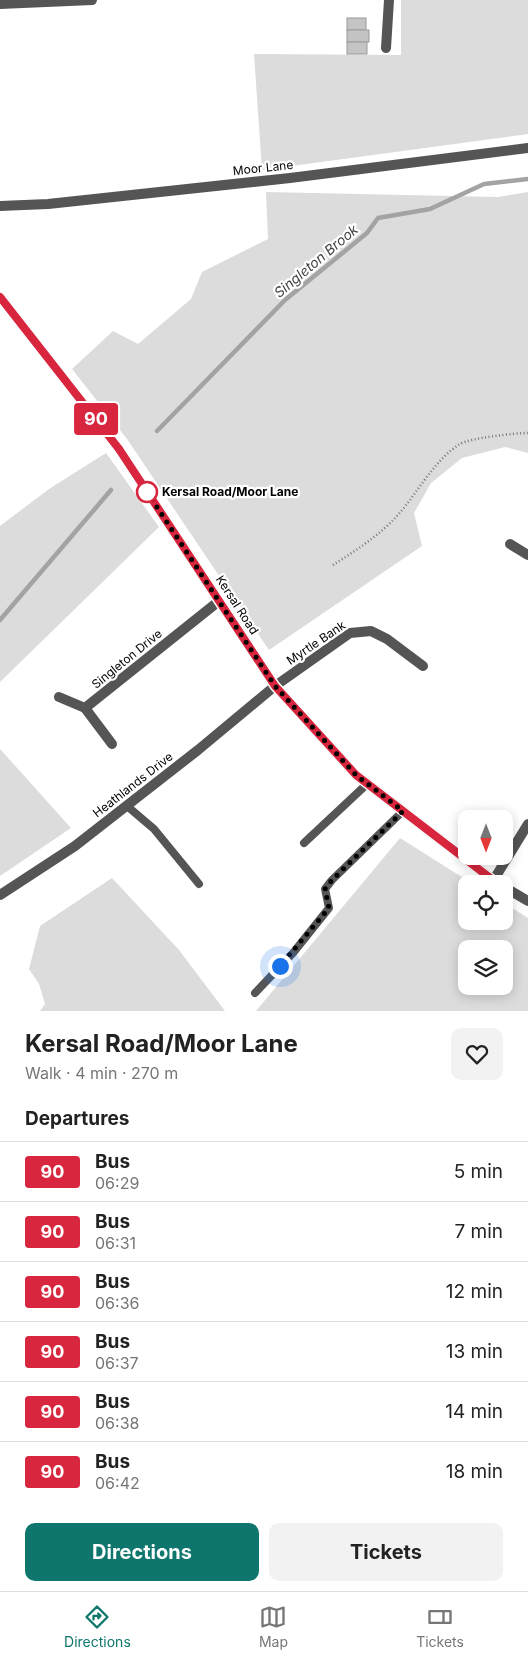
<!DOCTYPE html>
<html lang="en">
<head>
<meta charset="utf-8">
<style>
	body { margin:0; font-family:Inter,sans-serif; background:#f2f2f2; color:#222; height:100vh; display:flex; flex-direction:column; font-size:19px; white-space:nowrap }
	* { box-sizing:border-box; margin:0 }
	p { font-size:16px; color:#767676 }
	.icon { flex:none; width:28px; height:28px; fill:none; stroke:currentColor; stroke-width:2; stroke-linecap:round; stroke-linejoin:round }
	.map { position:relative; height:1011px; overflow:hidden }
	.panel { display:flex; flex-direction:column; background:#fff; flex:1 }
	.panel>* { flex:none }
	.badge { padding:0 10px; border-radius:4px; font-size:18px; line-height:32px }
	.needle { width:32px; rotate:180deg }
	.tools { position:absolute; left:458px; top:810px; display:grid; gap:10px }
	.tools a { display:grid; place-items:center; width:55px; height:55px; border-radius:10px; background:#fff; box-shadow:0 2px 12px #0003; font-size:25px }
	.you { position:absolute; width:25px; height:25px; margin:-12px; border:4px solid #fff; border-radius:50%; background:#1a73e8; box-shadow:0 0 0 8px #1a73e833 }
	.map>.badge { position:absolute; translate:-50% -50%; box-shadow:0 0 0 2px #fff }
	h2 { padding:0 25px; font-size:19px; line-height:45px }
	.round { display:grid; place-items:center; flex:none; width:52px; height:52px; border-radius:10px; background:#f2f2f2 }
	.overview { display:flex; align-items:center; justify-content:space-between; height:85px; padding:0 25px }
	h1 { font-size:24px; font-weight:700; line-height:38px }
	.action { display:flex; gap:10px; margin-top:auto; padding:10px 25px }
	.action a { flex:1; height:58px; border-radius:10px; background:#0f766e; color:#fff; font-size:20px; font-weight:700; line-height:58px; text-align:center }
	.action a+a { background:#f2f2f2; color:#222 }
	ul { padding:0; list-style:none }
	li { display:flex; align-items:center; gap:15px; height:60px; padding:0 25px; border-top:1px solid #e0e0e0 }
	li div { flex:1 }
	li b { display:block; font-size:19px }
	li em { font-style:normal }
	li .badge { min-width:55px; font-weight:700; text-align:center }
	.dock { display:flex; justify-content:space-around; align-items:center; height:70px; border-top:1px solid #e0e0e0; background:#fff; font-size:14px; color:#767676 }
	.dock a { display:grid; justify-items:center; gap:2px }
	.dock .active { color:#0f766e }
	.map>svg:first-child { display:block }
	.green { fill:#dcdcdc; fill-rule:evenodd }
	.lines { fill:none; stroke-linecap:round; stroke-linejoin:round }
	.stream { stroke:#a3a3a3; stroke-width:4.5 }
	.building { fill:#c4c4c4; stroke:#999 }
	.path { stroke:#777; stroke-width:2.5; stroke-dasharray:1 2.5; stroke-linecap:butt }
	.lane { stroke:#555; stroke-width:8 }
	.street { stroke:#555; stroke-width:10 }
	.line-casing { stroke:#fff; stroke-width:11 }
	.line { stroke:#d7263d; stroke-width:8 }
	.walk { stroke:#000; stroke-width:5; stroke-dasharray:0 9 }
	.stop-dot { fill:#fff; stroke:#d7263d; stroke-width:2.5 }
	.labels { text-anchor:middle; stroke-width:4.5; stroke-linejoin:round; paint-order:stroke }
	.street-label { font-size:12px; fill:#000; stroke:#fff }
	.stop-label { font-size:12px; font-weight:bold; fill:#000; stroke:#fff; text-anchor:start }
	.water-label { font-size:14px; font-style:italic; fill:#444; stroke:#fff }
</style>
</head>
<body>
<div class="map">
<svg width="528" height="1011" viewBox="0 0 528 1011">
	<rect width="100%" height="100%" fill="#fff"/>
	<g class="green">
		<path d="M401,0H528V134L262,170L254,54L401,55Z"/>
		<path d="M266,192L498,197L528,192V453L505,447L462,458L431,483L414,513L422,546L269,650L127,439L72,369L113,331L138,344L191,299L202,272L268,239Z"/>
		<path d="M106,453L159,527L0,682V526L49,489Z"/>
		<path d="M0,749L71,828L0,876Z"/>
		<path d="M400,838L473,884H466V921H504V903L528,918V1011H256ZM466,949H504V986H466Z"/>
		<path d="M112,878L179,950L225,1011H40L45,1004L39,984L29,969L40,926Z"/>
	</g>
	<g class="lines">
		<g class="stream">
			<path d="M157,431L285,300L367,233L378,218L430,209L484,184L528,179"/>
			<path d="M0,620L111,490"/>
		</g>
	</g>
	<g class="building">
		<rect x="347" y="18" width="19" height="12"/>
		<rect x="347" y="30" width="22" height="12"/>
		<rect x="347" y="42" width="20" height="12"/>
	</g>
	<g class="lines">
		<path class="path" d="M333,565C355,551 380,535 397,516C417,494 434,460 460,444C470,438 515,433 528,433"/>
		<g class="lane">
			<path d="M127,806L154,829L199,884"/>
			<path d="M304,843L367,784"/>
			<path d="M255,993L293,953L329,908L325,889L332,880L403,811"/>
		</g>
		<g class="street">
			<path d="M0,4L92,0"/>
			<path d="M386,48L389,0"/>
			<path d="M0,206L48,204L290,178L528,148"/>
			<path d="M0,297L119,449L275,686L356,775L498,884"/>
			<path d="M510,544L528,555"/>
			<path d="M59,697L85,708"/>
			<path d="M112,744L85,708L219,601"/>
			<path d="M493,881L528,824"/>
			<path d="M504,887L528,901"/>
			<path d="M0,895L75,846L198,750L275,686L350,633L371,631L387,639L423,666"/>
		</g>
	</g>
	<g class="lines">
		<defs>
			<path id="line" d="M0,297L119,449L275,686L356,775L498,884"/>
		</defs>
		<use href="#line" class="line-casing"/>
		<use href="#line" class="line"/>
		<path class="walk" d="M147,492L275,686L356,775L403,811L332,880L325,889L329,908L280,966"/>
	</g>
	<circle class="stop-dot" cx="147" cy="492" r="10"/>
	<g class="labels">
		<g class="street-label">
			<text transform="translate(263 168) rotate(-6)" y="4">Moor Lane</text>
			<text transform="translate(237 605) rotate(57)" y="4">Kersal Road</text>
			<text transform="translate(316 643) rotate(-34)" y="4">Myrtle Bank</text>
			<text transform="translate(127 659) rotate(-39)" y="4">Singleton Drive</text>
			<text transform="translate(133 785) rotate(-38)" y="4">Heathlands Drive</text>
		</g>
		<g class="stop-label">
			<text x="162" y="496">Kersal Road/Moor Lane</text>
		</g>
		<g class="water-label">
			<text transform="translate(316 261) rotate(-40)" y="5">Singleton Brook</text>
		</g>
	</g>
</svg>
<div class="tools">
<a><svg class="needle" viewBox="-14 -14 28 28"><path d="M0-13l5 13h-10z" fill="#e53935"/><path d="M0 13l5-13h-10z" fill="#767676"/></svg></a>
<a><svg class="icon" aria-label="locate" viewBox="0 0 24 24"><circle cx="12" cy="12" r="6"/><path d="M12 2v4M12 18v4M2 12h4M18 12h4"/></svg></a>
<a><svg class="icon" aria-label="layers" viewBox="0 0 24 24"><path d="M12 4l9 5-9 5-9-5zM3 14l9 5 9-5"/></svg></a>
</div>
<div class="you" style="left:280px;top:966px"></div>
<b class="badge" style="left:96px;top:419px;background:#d7263d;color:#fff">90</b>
</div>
<section class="panel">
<div class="overview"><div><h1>Kersal Road/Moor Lane</h1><p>Walk · 4 min · 270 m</p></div><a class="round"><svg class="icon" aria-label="heart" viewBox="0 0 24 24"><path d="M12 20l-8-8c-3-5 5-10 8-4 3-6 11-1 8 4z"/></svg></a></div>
<h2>Departures</h2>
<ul>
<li><span class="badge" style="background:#d7263d;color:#fff">90</span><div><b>Bus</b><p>06:29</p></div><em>5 min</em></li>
<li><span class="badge" style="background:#d7263d;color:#fff">90</span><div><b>Bus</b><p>06:31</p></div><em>7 min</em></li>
<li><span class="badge" style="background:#d7263d;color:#fff">90</span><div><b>Bus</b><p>06:36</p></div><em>12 min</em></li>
<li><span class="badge" style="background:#d7263d;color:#fff">90</span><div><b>Bus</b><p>06:37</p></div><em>13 min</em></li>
<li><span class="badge" style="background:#d7263d;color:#fff">90</span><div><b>Bus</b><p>06:38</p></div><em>14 min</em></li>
<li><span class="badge" style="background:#d7263d;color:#fff">90</span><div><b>Bus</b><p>06:42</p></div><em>18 min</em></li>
</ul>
<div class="action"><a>Directions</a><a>Tickets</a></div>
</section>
<nav class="dock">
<a class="active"><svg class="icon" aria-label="directions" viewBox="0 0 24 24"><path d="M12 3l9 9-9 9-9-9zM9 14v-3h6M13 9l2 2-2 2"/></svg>Directions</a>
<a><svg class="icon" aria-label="map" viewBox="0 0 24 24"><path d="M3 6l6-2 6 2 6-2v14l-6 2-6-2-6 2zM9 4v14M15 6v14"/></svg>Map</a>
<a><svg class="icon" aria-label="tickets" viewBox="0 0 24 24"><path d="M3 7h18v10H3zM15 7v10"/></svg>Tickets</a>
</nav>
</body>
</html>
